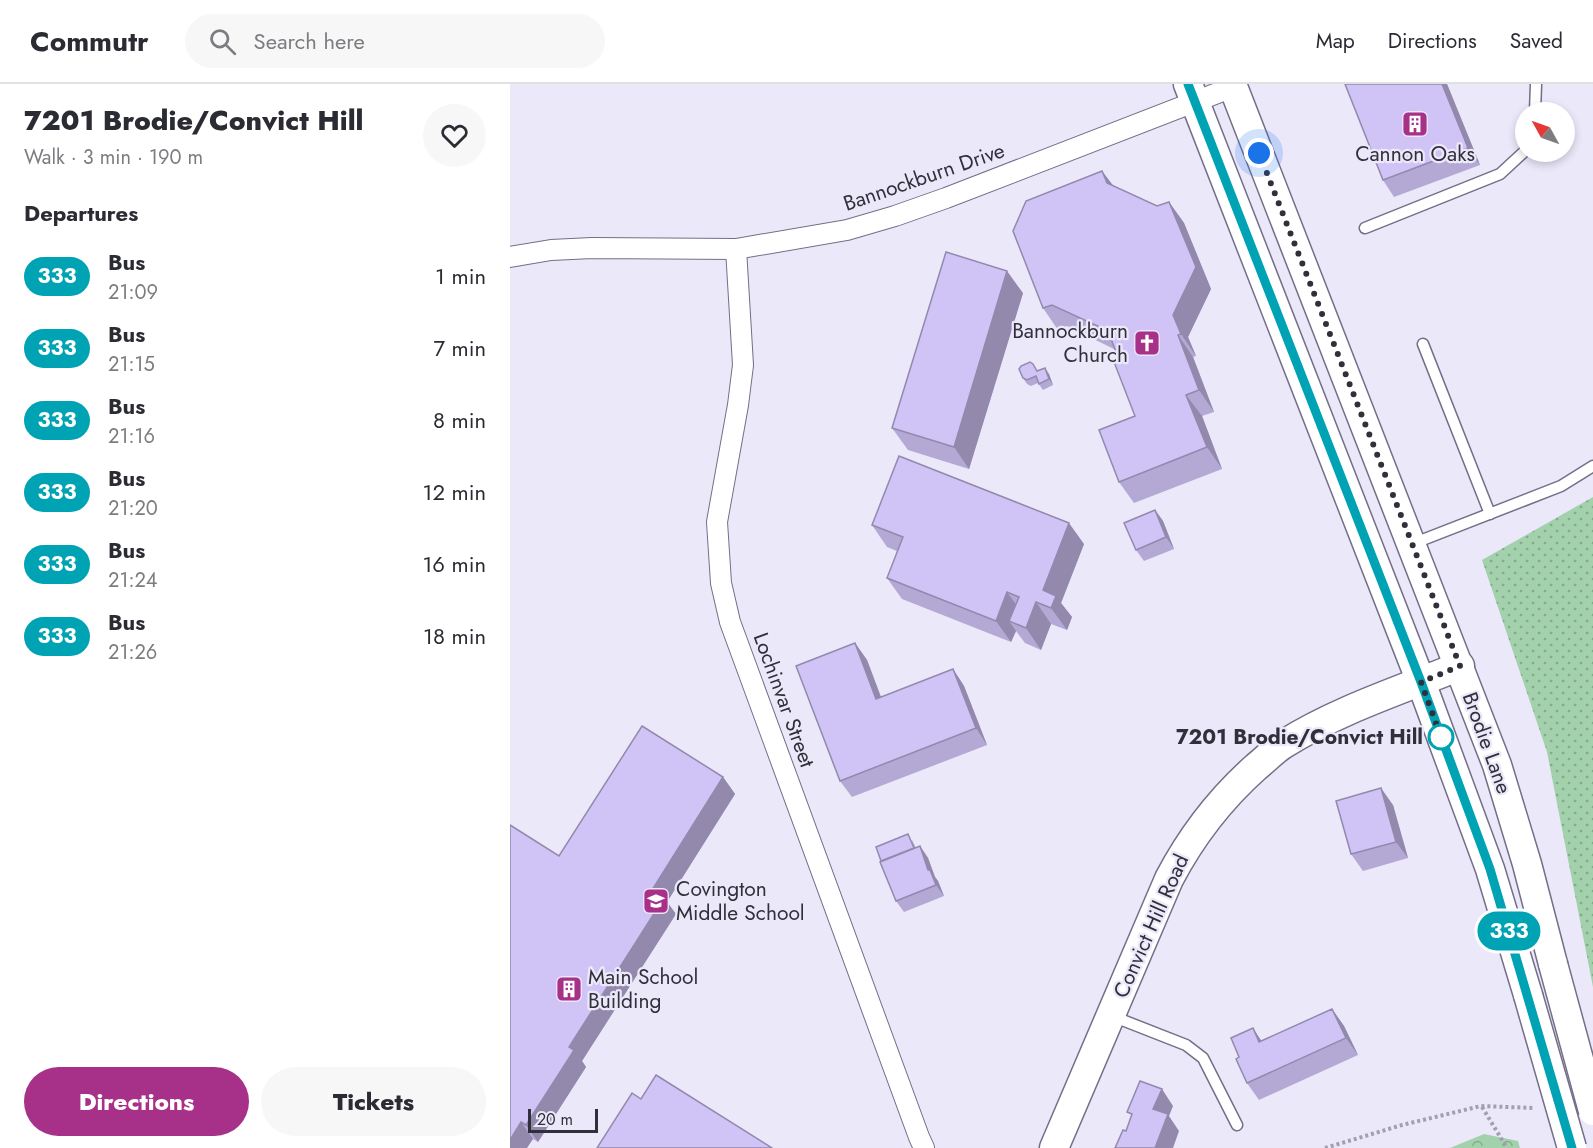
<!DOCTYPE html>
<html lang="en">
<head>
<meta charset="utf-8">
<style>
	body { margin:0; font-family:Jost,sans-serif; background:#f7f7f7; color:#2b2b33; height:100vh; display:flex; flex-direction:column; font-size:22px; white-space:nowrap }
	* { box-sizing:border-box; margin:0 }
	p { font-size:20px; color:#7c7c81 }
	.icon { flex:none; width:33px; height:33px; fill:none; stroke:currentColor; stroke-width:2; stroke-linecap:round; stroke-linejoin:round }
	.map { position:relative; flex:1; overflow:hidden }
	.details { display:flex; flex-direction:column; background:#fff; width:510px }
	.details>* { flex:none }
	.badge { padding:0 12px; border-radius:20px; font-size:21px; line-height:39px }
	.needle { width:39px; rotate:310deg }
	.fabs { position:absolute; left:1005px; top:18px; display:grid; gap:12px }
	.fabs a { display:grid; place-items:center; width:60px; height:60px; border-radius:50%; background:#fff; box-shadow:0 3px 9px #0003; font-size:30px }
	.scale { position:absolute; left:18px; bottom:15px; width:70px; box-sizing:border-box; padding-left:6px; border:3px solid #312f3a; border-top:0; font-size:16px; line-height:21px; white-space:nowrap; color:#312f3a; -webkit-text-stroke:4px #ebe8fa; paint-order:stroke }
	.you { position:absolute; width:30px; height:30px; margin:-15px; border:4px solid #fff; border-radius:50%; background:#1a73e8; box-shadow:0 0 0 9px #1a73e833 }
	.map>.badge { position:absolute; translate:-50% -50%; box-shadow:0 0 0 3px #fff }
	h2 { padding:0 24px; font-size:22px; line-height:54px }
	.round { display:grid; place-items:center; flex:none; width:63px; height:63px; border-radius:32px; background:#f7f7f7 }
	.head { display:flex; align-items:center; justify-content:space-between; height:102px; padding:0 24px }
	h1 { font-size:28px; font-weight:800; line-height:45px }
	.action { display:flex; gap:12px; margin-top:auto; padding:12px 24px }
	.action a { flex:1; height:69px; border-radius:36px; background:#a73088; color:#fff; font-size:24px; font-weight:800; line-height:69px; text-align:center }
	.action a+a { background:#f7f7f7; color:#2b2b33 }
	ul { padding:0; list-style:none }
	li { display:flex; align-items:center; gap:18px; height:72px; padding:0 24px }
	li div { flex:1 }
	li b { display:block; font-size:22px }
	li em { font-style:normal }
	li .badge { min-width:66px; font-weight:700; text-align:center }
	header { display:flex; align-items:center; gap:36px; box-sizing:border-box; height:84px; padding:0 30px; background:#fff; border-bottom:2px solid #e1e1e2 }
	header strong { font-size:28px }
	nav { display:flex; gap:33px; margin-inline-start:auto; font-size:21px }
	.search { width:420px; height:54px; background:#f7f7f7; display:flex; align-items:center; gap:15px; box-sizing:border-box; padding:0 21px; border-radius:33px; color:#7c7c81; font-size:22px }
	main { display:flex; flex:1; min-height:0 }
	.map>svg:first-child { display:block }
	.grass { fill:url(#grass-dots) }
	.forest { fill:url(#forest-crowns) }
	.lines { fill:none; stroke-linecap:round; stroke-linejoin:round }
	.lane-casing { stroke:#746e88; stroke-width:13 }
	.street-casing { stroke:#746e88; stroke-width:22 }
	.secondary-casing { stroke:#746e88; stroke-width:31 }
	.path { stroke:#a29faf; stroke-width:4; stroke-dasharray:3 3; stroke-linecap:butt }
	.lane { stroke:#fff; stroke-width:10 }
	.street { stroke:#fff; stroke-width:20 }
	.secondary { stroke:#fff; stroke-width:28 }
	.secondary-bridge-casing { stroke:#746e88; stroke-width:31; stroke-linecap:butt }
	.secondary-bridge { stroke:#fff; stroke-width:28 }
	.wall { fill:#b3a9d4 }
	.shaded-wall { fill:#9289ad }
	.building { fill:#d0c4f7; stroke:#9289ad; stroke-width:1.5 }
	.line-casing { stroke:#fff; stroke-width:14 }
	.line { stroke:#00a3b4; stroke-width:9 }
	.walk { stroke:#312f3a; stroke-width:6; stroke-dasharray:0 10.8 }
	.stop-dot { fill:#fff; stroke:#00a3b4; stroke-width:3 }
	.labels { text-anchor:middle; stroke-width:4.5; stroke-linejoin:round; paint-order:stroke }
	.poi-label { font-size:21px; fill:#312f3a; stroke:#ebe8fa; text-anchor:start }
	.street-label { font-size:21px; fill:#312f3a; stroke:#ebe8fa }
	.stop-label { font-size:21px; font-weight:bold; fill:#312f3a; stroke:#ebe8fa; text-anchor:end }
</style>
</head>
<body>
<header>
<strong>Commutr</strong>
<div class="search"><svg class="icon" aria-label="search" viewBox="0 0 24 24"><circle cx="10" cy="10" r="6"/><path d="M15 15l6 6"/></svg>Search here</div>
<nav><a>Map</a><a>Directions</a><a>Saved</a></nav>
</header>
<main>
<section class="details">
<div class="head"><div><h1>7201 Brodie/Convict Hill</h1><p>Walk · 3 min · 190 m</p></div><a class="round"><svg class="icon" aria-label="heart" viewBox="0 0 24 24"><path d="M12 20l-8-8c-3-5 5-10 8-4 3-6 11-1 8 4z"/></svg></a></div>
<h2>Departures</h2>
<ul>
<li><span class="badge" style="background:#00a3b4;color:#fff">333</span><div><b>Bus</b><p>21:09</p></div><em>1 min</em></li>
<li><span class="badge" style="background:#00a3b4;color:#fff">333</span><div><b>Bus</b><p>21:15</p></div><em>7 min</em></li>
<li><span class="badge" style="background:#00a3b4;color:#fff">333</span><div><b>Bus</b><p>21:16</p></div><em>8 min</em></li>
<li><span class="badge" style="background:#00a3b4;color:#fff">333</span><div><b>Bus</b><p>21:20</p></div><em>12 min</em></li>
<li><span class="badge" style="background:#00a3b4;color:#fff">333</span><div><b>Bus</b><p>21:24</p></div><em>16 min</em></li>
<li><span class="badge" style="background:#00a3b4;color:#fff">333</span><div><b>Bus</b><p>21:26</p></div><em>18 min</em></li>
</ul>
<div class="action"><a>Directions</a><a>Tickets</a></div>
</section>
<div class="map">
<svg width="1083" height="1064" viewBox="0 0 1083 1064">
	<defs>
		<pattern id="grass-dots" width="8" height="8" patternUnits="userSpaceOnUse" patternTransform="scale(1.5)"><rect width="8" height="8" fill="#a2d1ac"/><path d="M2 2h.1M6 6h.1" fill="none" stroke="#85aa8d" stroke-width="1.8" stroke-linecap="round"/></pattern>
		<pattern id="forest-crowns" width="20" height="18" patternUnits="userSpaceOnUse" patternTransform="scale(1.5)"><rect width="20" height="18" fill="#a2d1ac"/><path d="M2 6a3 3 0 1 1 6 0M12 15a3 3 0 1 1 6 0" fill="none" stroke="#85aa8d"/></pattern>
	</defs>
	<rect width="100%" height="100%" fill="#ebe8fa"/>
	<path class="grass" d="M1083,413V903L1037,668L972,476Z"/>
	<path class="forest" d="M974,1050L1008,1057L1010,1064H940Z"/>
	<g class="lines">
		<defs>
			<g id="lane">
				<path d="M1025,28L1026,0"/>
				<path d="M855,144L990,90L1016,66"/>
				<path d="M913,260L980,430"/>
				<path d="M902,460L1051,402L1083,382"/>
				<path d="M602,932L676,961L693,974L727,1041"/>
			</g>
			<g id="street">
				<path d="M226,165L233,281L228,321L207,438L211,499L220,538L409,1053L414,1064"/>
				<path d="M0,173L41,166L82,164L226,165L337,146L385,132L436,114L723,3"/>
			</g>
			<g id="secondary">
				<path d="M678,0L911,598L980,785L1018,911"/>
				<path d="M722,0L987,681L1017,780L1043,880"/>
				<path d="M544,1064L659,795C682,751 709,716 746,683C755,676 764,666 774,660C828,626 891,606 950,582"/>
			</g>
		</defs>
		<use href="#lane" class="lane-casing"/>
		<use href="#street" class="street-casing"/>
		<use href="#secondary" class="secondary-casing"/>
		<g class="path">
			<path d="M972,1023L997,1064"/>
			<path d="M815,1064L892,1041L971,1022L1024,1024"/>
		</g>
		<use href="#lane" class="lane"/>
		<use href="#street" class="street"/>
		<use href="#secondary" class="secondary"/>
		<defs>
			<g id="secondary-bridge">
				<path d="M1043,880L1083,1027"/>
				<path d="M1018,911L1062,1064"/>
			</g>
		</defs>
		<use href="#secondary-bridge" class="secondary-bridge-casing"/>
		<use href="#secondary-bridge" class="secondary-bridge"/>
	</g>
	<g class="wall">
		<path d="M835,0H937L970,81L884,113L873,96Z"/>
		<path d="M592,87L603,102L647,122L659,118L674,139L701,205L678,253L686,272L683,273L704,328L692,332L712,385L624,419L609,398L625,332L609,276L604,265L557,242L548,246L533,224Z"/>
		<path d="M513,209L459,385L398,366L382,344Z"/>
		<path d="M528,287L539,290L543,301L533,306L528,299L521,302L517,300L513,294Z"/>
		<path d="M645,426L653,437L664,465L634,477L626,466Z"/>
		<path d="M362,441L574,460L551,519L562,533L557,546L541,540L531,566L515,559L506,547L501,558L392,515L377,494L387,467L377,463Z"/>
		<path d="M345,559L357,576L371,613L443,585L454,602L477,661L342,713L330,697Z"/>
		<path d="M213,693L225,710L157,818L166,830L72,977L76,983L28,1058L23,1055L0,1064L49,772Z"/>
		<path d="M883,721L898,774L853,787L841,770Z"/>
		<path d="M402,756L406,764L410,762L418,774L425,793L428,797L434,812L394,828L386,817Z"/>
		<path d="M822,925L834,942L848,971L749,1016L737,999L729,973L743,944L751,957Z"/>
	</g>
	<g class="shaded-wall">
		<path d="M932,0H937L970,81L958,64Z"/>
		<path d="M592,87L608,108L597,99Z"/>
		<path d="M659,118L674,139L701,205L678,253L686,272L671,250L663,231Z"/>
		<path d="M497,187L513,209L459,385L444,363Z"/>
		<path d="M668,251L683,273L704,328L689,306Z"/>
		<path d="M535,284L539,290L543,301L539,295Z"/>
		<path d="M676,311L692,332L712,385L697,363Z"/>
		<path d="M645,426L653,437L664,465L656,453Z"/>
		<path d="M559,439L574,460L551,519L562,533L557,546L541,524L533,506Z"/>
		<path d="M497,508L513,530L499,537L506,547L501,558L486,537Z"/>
		<path d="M526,518L541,540L531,566L516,544Z"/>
		<path d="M345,559L357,576L378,632L366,615Z"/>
		<path d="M443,585L454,602L477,661L466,644Z"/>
		<path d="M213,693L225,710L157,818L166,830L72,977L76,983L28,1058L16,1041L142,806Z"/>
		<path d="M871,704L883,721L898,774L886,758Z"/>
		<path d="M410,762L418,774L425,793L428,797L434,812L426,801L418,786Z"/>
		<path d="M822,925L834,942L848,971L836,954Z"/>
		<path d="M743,944L754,961L749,958Z"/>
		<path d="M652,1005L663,1022L659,1032L669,1047L663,1064H645L643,1025Z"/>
		<path d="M11,1038L23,1055L17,1064H0V1056Z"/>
	</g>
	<g class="building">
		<path d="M835,0H932L958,64L873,96Z"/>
		<path d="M592,87L597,99L647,122L659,118L686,183L663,231L671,250L668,251L689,306L676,311L697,363L609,398L589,346L625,332L604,278L609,276L597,244L594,245L542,221L533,224L503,147L516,117Z"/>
		<path d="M436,168L497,187L444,363L382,344Z"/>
		<path d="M520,278L523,280L527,287L535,284L539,295L529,300L526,292L517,296L513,294L509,285L511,282Z"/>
		<path d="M389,372L559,439L533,506L546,512L541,524L526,518L516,544L499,537L509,513L497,508L486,537L377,494L393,453L362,441Z"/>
		<path d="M645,426L656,453L626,466L614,439Z"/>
		<path d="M345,559L366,615L443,585L466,644L330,697L286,582Z"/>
		<path d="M132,642L213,693L142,806L154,814L59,963L64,966L61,971L16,1041L11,1038L0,1056V741L49,772Z"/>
		<path d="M871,704L886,758L841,770L826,717Z"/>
		<path d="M398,750L404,764L371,777L366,763Z"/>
		<path d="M410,762L418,786H420L426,801L386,817L370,778Z"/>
		<path d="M822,925L836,954L737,999L726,975L729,973L721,954L743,944L749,958Z"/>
		<path d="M146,991L262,1064H87L122,1009L131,1015Z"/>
		<path d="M630,997L652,1005L643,1025L658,1030L645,1064H605L613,1046L616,1047L622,1030L617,1028Z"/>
	</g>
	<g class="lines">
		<defs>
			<path id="line" d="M678,0L911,598L980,785L1062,1064"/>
		</defs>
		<use href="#line" class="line-casing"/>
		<use href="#line" class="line"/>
		<path class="walk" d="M749,69L950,582L911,598L931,653"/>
	</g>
	<defs>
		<symbol id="building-square" viewBox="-11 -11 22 22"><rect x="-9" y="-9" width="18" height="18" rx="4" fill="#a73088" stroke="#ebe8fa"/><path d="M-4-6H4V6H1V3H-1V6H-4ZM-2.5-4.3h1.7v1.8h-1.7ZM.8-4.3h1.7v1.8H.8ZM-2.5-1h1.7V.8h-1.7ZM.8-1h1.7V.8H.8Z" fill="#fff"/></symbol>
		<symbol id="church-square" viewBox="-11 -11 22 22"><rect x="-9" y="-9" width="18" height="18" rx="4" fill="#a73088" stroke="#ebe8fa"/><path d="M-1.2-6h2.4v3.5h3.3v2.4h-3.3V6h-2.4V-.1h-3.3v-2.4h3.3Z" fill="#fff"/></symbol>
		<symbol id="school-square" viewBox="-11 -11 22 22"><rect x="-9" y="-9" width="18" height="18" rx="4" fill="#a73088" stroke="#ebe8fa"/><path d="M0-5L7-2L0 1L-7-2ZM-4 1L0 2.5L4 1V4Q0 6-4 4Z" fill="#fff"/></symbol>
	</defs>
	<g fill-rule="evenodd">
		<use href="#building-square" x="890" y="25" width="30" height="30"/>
		<use href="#church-square" x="622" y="244" width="30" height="30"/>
		<use href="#school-square" x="131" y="802" width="30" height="30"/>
		<use href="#building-square" x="44" y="890" width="30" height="30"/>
	</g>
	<circle class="stop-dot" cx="931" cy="653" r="12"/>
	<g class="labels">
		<g class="poi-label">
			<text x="905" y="77" text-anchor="middle">Cannon Oaks</text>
			<text x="618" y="254" text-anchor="end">Bannockburn<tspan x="618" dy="24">Church</tspan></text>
			<text x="166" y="812">Covington<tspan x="166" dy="24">Middle School</tspan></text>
			<text x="78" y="900">Main School<tspan x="78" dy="24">Building</tspan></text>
		</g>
		<g class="street-label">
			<text transform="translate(414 93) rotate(-19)" y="7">Bannockburn Drive</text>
			<text transform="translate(274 616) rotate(70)" y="7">Lochinvar Street</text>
			<text transform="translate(977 659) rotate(70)" y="7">Brodie Lane</text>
			<text transform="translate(641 842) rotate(-66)" y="7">Convict Hill Road</text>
		</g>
		<g class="stop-label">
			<text x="913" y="660">7201 Brodie/Convict Hill</text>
		</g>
	</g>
</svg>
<div class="fabs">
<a><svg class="needle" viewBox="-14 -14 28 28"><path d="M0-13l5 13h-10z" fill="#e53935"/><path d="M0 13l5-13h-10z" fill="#7c7c81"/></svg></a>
</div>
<div class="scale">20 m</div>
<div class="you" style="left:749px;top:69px"></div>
<b class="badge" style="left:999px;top:847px;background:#00a3b4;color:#fff">333</b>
</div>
</main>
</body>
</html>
